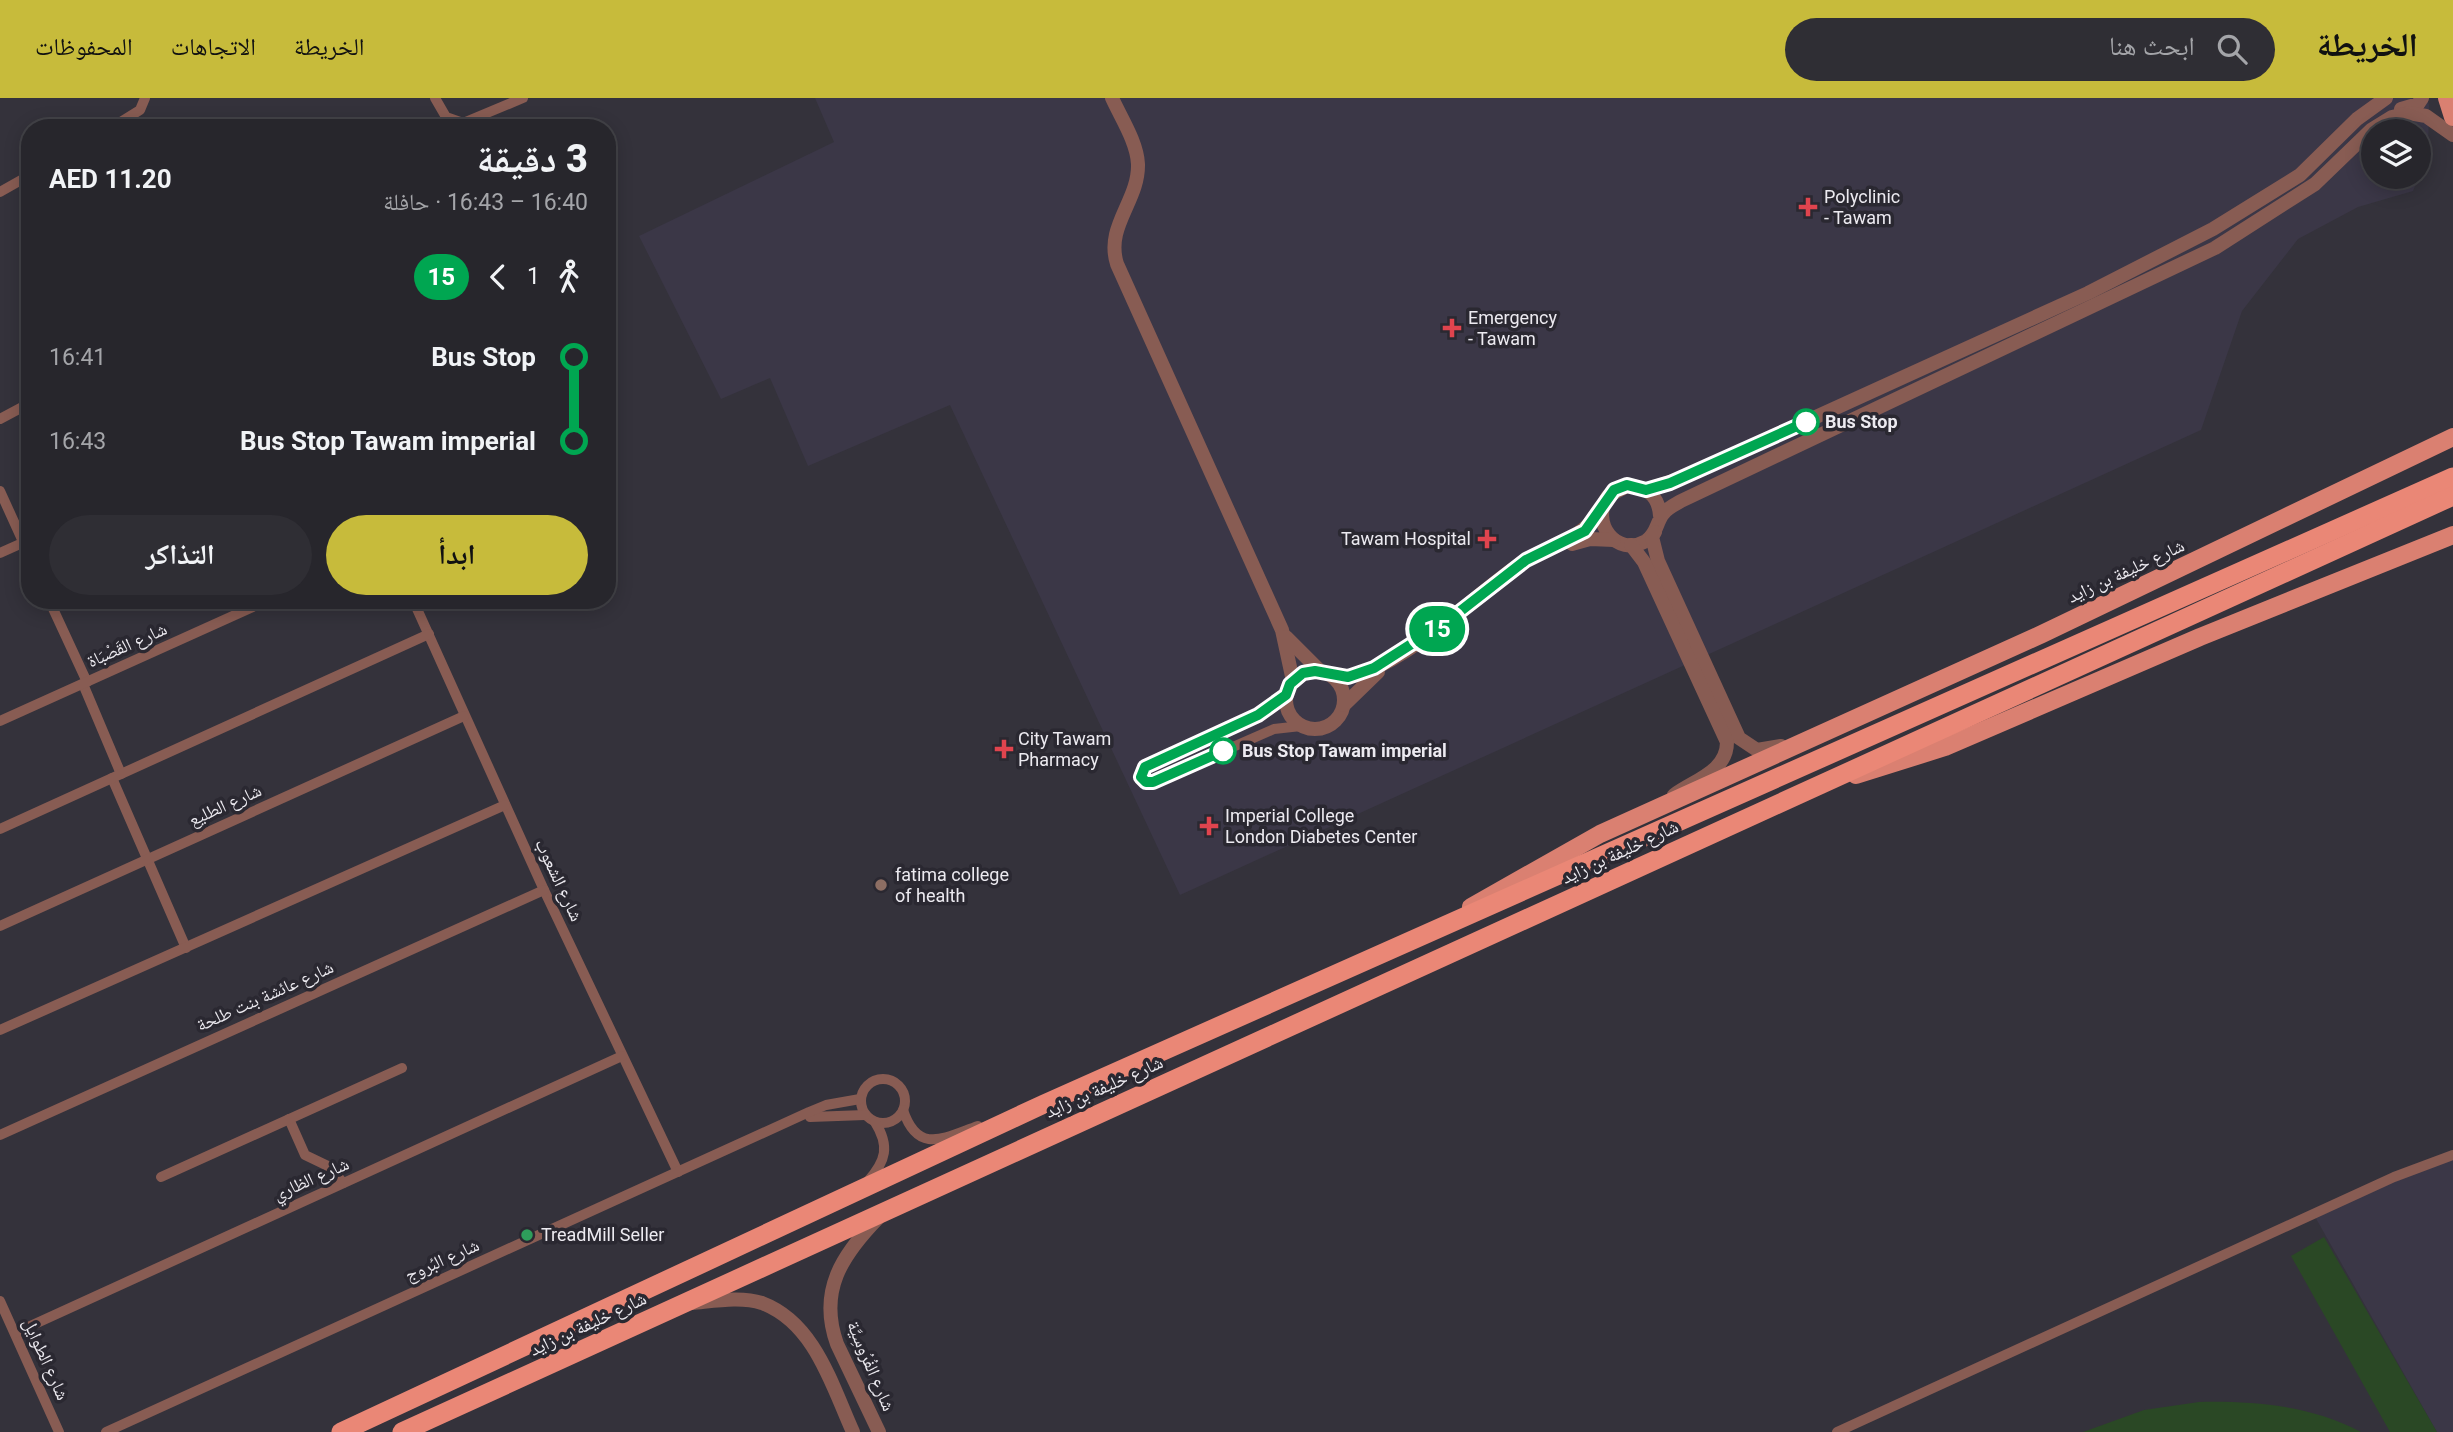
<!DOCTYPE html>
<html lang="ar">
<head>
<meta charset="utf-8">
<style>
	body { margin:0; font-family:Roboto,"Noto Naskh Arabic",sans-serif; background:#2f2e34; color:#f1f3f6; direction:rtl; height:100vh; display:flex; flex-direction:column; font-size:26px; white-space:nowrap }
	* { box-sizing:border-box; margin:0 }
	p { font-size:23px; color:#a4a5a9 }
	.icon { flex:none; width:38px; height:38px; fill:none; stroke:currentColor; stroke-width:2; stroke-linecap:round; stroke-linejoin:round }
	.map { position:relative; flex:1; overflow:hidden; direction:ltr }
	.details { position:absolute; left:21px; top:21px; width:595px; height:490px; display:flex; flex-direction:column; background:#27262c; border-radius:28px; box-shadow:0 4px 18px #0003,0 0 0 2px #434348; direction:rtl }
	.details>* { flex:none }
	.badge { padding:0 14px; border-radius:23px; font-size:24px; line-height:46px }
	.buttons { position:absolute; left:2361px; top:21px; display:grid; gap:14px }
	.buttons a { display:grid; place-items:center; width:70px; height:70px; border-radius:50%; background:#27262c; box-shadow:0 4px 18px #0003,0 0 0 2px #434348; font-size:35px }
	.map>.badge { position:absolute; translate:-50% -50%; box-shadow:0 0 0 4px #fff }
	.legs { display:flex; align-items:center; gap:10px; height:77px; padding:0 28px; font-size:23px }
	.legs p { margin-inline-start:auto }
	.headline { display:flex; align-items:center; justify-content:space-between; height:119px; padding:0 28px }
	h1 { font-size:38px; font-weight:800; line-height:52px }
	.primary-button { display:flex; gap:14px; margin-top:auto; padding:14px 28px }
	.primary-button a { flex:1; height:80px; border-radius:42px; background:#c7bb3b; color:#111; font-size:28px; font-weight:800; line-height:80px; text-align:center }
	.primary-button a+a { background:#2f2e34; color:#f1f3f6 }
	ul { padding:0 28px; list-style:none }
	li { display:flex; align-items:center; gap:24px; height:84px; font-size:26px }
	li i { display:grid; place-items:center; width:10px; height:100%; margin:0 9px; background:currentColor }
	li i::after { content:''; width:18px; height:18px; margin:-9px; border:5px solid; border-radius:50%; background:#27262c }
	li p { margin-inline-start:auto }
	li:first-child i { background:linear-gradient(#0000 50%,currentColor 0) }
	li:last-child i { background:linear-gradient(currentColor 50%,#0000 0) }
	header { display:flex; align-items:center; gap:42px; box-sizing:border-box; height:98px; padding:0 35px; background:#c7bb3b; color:#111 }
	header strong { font-size:33px }
	nav { display:flex; gap:38px; margin-inline-start:auto; font-size:24px }
	.search { width:490px; height:63px; background:#2f2e34; display:flex; align-items:center; gap:18px; box-sizing:border-box; padding:0 24px; border-radius:38px; color:#a4a5a9; font-size:26px }
	.map>svg:first-child { display:block }
	.built { fill:#3b3747; fill-rule:evenodd }
	.green { fill:#2a4825 }
	.lines { fill:none; stroke-linecap:round; stroke-linejoin:round }
	.minor { stroke:#885c53; stroke-width:10 }
	.tertiary { stroke:#885c53; stroke-width:14 }
	.primary { stroke:#da8071; stroke-width:18 }
	.trunk { stroke:#ea8776; stroke-width:19 }
	.line-1-casing { stroke:#fff; stroke-width:16 }
	.line-1 { stroke:#00a651; stroke-width:10 }
	.health-dot { fill:#e0444e; stroke:#2a2831; stroke-width:2.5 }
	.stop-1-dot { fill:#fff; stroke:#00a651; stroke-width:3.5 }
	.education-dot { fill:#8d6e63; stroke:#2a2831; stroke-width:2.5 }
	.leisure-dot { fill:#2e9e5b; stroke:#2a2831; stroke-width:2.5 }
	.labels { text-anchor:middle; stroke-width:7; stroke-linejoin:round; paint-order:stroke }
	.poi-label { font-size:18px; fill:#eceaf0; stroke:#2a2831; text-anchor:start }
	.stop-label { font-size:18px; font-weight:bold; fill:#eceaf0; stroke:#2a2831; text-anchor:start }
	.street-label { font-size:18px; fill:#eceaf0; stroke:#2a2831 }
</style>
</head>
<body>
<header>
<strong>الخريطة</strong>
<div class="search"><svg class="icon" aria-label="search" viewBox="0 0 24 24"><circle cx="10" cy="10" r="6"/><path d="M15 15l6 6"/></svg>ابحث هنا</div>
<nav><a>الخريطة</a><a>الاتجاهات</a><a>المحفوظات</a></nav>
</header>
<div class="map">
<svg width="2453" height="1334" viewBox="0 0 2453 1334">
	<rect width="100%" height="100%" fill="#34323b"/>
	<g class="built">
		<path d="M815,0H2427L2429,7L2428,56L2413,93L2358,109L2298,141L2242,213L2201,332L1180,797L950,307L808,368L770,280L721,301L639,138L834,44ZM2373,33H2418V79H2373Z"/>
		<path d="M2453,1058V1334H2437L2314,1117Z"/>
	</g>
	<g class="green">
		<path d="M2324,1139L2437,1334H2390L2291,1158Z"/>
		<path d="M2199,1304C2254,1303 2311,1307 2361,1334H2083L2144,1312Z"/>
	</g>
	<g class="lines">
		<g class="minor">
			<path d="M435,0L446,19L463,25L523,0"/>
			<path d="M111,30L140,12L145,0"/>
			<path d="M0,94L30,77"/>
			<path d="M0,321L30,305"/>
			<path d="M0,393L30,459"/>
			<path d="M0,455L29,442"/>
			<path d="M49,502L87,584"/>
			<path d="M413,502L544,792L678,1074"/>
			<path d="M83,586L121,676"/>
			<path d="M1286,597L1250,621L1145,669L1141,679L1146,684H1153L1274,631L1301,628"/>
			<path d="M0,623L268,502"/>
			<path d="M112,680L186,850"/>
			<path d="M0,731L429,536"/>
			<path d="M0,828L464,618"/>
			<path d="M0,932L505,707"/>
			<circle cx="883" cy="1003" r="22"/>
			<path d="M903,1012C918,1057 944,1040 978,1028"/>
			<path d="M810,1019L865,1017"/>
			<path d="M289,1021L305,1057L330,1069L343,1085"/>
			<path d="M0,1037L544,792"/>
			<path d="M161,1079L402,970"/>
			<path d="M868,1083C886,1063 890,1048 875,1024"/>
			<path d="M0,1203L59,1334"/>
			<path d="M15,1235L622,958"/>
			<path d="M106,1334L809,1014L826,1007L860,1001"/>
			<path d="M1837,1334L2394,1079L2453,1057"/>
		</g>
		<g class="tertiary">
			<path d="M1112,0C1121,20 1137,44 1138,66C1139,103 1105,128 1117,166L1282,532L1293,583"/>
			<path d="M2401,11L2418,6L2422,0"/>
			<path d="M1646,392L1682,380L2088,195L2213,131L2300,77L2357,21L2386,0"/>
			<path d="M1660,418C1659,399 1647,388 1627,388L1608,398C1590,424 1616,460 1646,443C1657,436 1656,425 1663,416C1667,410 1674,407 1681,403L2215,150L2315,86L2371,32L2392,19L2409,15L2426,18L2453,37"/>
			<path d="M1655,434L1652,439L1658,463L1739,640L1757,652L1781,648"/>
			<path d="M1572,446L1590,441L1614,442"/>
			<path d="M1631,447L1644,464L1727,644C1727,674 1694,682 1674,697"/>
			<path d="M1286,539L1321,574"/>
			<circle cx="1315" cy="602" r="29"/>
			<path d="M1328,576C1340,578 1352,580 1364,575C1420,552 1465,506 1513,471C1547,446 1575,447 1601,413"/>
			<path d="M1344,607L1378,574"/>
			<path d="M878,1120C842,1157 818,1193 837,1246L879,1334"/>
			<path d="M692,1205C714,1203 741,1198 762,1205C815,1225 832,1288 853,1334"/>
		</g>
		<g class="primary">
			<path d="M2447,0L2453,19"/>
			<path d="M1856,677L1945,649L2200,539L2453,437"/>
			<path d="M1471,809L1600,736L2042,536L2453,339"/>
		</g>
		<g class="trunk">
			<path d="M341,1334L1044,1006L2453,379"/>
			<path d="M402,1334L2453,398"/>
		</g>
	</g>
	<g class="lines">
		<defs>
			<path id="line-1" d="M1223,653L1153,684H1146L1141,679L1145,669L1258,617L1286,597L1290,586L1303,575L1315,573L1348,579L1374,570L1449,522L1526,462L1585,433L1614,392L1627,387L1646,392L1670,385L1806,324"/>
		</defs>
		<use href="#line-1" class="line-1-casing"/>
		<use href="#line-1" class="line-1"/>
	</g>
	<g class="health-dot">
		<path d="M1804.5 98.5h7v7h7v7h-7v7h-7v-7h-7v-7h7z"/>
		<path d="M1448.5 219.5h7v7h7v7h-7v7h-7v-7h-7v-7h7z"/>
		<path d="M1483.5 430.5h7v7h7v7h-7v7h-7v-7h-7v-7h7z"/>
		<path d="M1000.5 640.5h7v7h7v7h-7v7h-7v-7h-7v-7h7z"/>
		<path d="M1205.5 717.5h7v7h7v7h-7v7h-7v-7h-7v-7h7z"/>
	</g>
	<g class="stop-1-dot">
		<circle cx="1806" cy="324" r="12"/>
		<circle cx="1223" cy="653" r="12"/>
	</g>
	<circle class="education-dot" cx="881" cy="787" r="7"/>
	<circle class="leisure-dot" cx="527" cy="1137" r="7"/>
	<g class="labels">
		<g class="poi-label">
			<text x="1824" y="105">Polyclinic<tspan x="1824" dy="21">- Tawam</tspan></text>
			<text x="1468" y="226">Emergency<tspan x="1468" dy="21">- Tawam</tspan></text>
			<text x="1471" y="447" text-anchor="end">Tawam Hospital</text>
			<text x="1018" y="647">City Tawam<tspan x="1018" dy="21">Pharmacy</tspan></text>
			<text x="1225" y="724">Imperial College<tspan x="1225" dy="21">London Diabetes Center</tspan></text>
			<text x="895" y="783">fatima college<tspan x="895" dy="21">of health</tspan></text>
			<text x="541" y="1143">TreadMill Seller</text>
		</g>
		<g class="stop-label">
			<text x="1825" y="330">Bus Stop</text>
			<text x="1242" y="659">Bus Stop Tawam imperial</text>
		</g>
		<g class="street-label">
			<text transform="translate(2126 473) rotate(-25)" y="6">شارع خليفة بن زايد</text>
			<text transform="translate(127 547) rotate(-24)" y="6">شارع القَصْبَاة</text>
			<text transform="translate(225 707) rotate(-24)" y="6">شارع الطليع</text>
			<text transform="translate(1620 754) rotate(-25)" y="6">شارع خليفة بن زايد</text>
			<text transform="translate(559 782) rotate(65)" y="6">شارع الشعوب</text>
			<text transform="translate(265 898) rotate(-24)" y="6">شارع عائشة بنت طلحة</text>
			<text transform="translate(1104 989) rotate(-24)" y="6">شارع خليفة بن زايد</text>
			<text transform="translate(311 1081) rotate(-24)" y="6">شارع الظاري</text>
			<text transform="translate(442 1162) rotate(-24)" y="6">شارع البُروج</text>
			<text transform="translate(588 1226) rotate(-25)" y="6">شارع خليفة بن زايد</text>
			<text transform="translate(46 1261) rotate(66)" y="6">شارع الطوايل</text>
			<text transform="translate(871 1268) rotate(67)" y="6">شارع الفُرُوسِيَّة</text>
		</g>
	</g>
</svg>
<div class="buttons">
<a><svg class="icon" aria-label="layers" viewBox="0 0 24 24"><path d="M12 4l9 5-9 5-9-5zM3 14l9 5 9-5"/></svg></a>
</div>
<b class="badge" style="left:1437px;top:531px;background:#00a651;color:#fff">15</b>
<section class="details">
<div class="headline"><div><h1>3 دقيقة</h1><p>16:40 – 16:43 · حافلة</p></div><b>AED 11.20</b></div>
<div class="legs"><svg class="icon" aria-label="walk" viewBox="0 0 24 24"><circle cx="13" cy="4" r="2"/><path d="M13 8l-2 6 4 7M11 14l-3 7M7 12l3-4h3l4 4"/></svg>1<svg class="icon" aria-label="back" viewBox="0 0 24 24"><path d="M15 5l-7 7 7 7"/></svg><b class="badge" style="background:#00a651;color:#fff">15</b></div>
<ul>
<li><i style="color:#00a651"></i><b>Bus Stop</b><p>16:41</p></li>
<li><i style="color:#00a651"></i><b>Bus Stop Tawam imperial</b><p>16:43</p></li>
</ul>
<div class="primary-button"><a>ابدأ</a><a>التذاكر</a></div>
</section>
</div>
</body>
</html>
